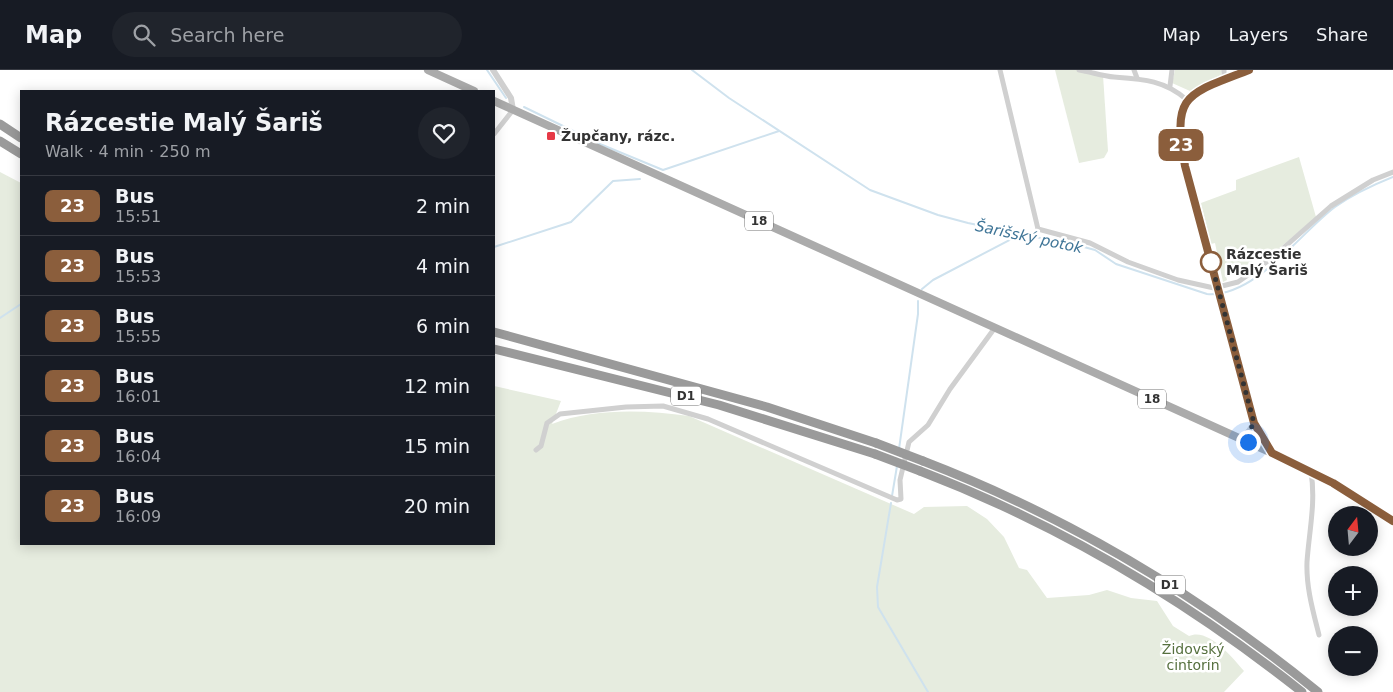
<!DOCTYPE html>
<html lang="en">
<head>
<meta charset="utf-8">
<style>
	body { margin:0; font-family:"DejaVu Sans",sans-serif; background:#20242c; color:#f1f3f6; height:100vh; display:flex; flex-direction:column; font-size:19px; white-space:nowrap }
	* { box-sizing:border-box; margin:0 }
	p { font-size:16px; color:#9ea1a6 }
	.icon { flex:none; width:28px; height:28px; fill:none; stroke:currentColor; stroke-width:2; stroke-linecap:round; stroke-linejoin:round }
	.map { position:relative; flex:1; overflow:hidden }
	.drawer { position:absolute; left:20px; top:20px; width:475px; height:455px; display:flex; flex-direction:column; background:#171b24; border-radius:0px; box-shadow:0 2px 12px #0003 }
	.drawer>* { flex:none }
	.badge { padding:0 10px; border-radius:8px; font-size:18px; line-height:32px }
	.needle { width:32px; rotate:16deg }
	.tools { position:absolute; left:1328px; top:436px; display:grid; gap:10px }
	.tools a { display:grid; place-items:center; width:50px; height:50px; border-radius:50%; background:#171b24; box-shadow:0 2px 12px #0003; font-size:25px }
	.you { position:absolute; width:25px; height:25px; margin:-12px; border:4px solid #fff; border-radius:50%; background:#1a73e8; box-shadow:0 0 0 8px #1a73e833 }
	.map>.badge { position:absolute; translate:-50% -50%; box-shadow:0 0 0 2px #fff }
	.round { display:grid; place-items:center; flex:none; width:52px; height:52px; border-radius:26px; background:#20242c }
	.head { display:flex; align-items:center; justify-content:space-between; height:85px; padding:0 25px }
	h1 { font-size:24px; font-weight:600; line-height:38px }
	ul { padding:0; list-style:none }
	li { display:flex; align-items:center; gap:15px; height:60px; padding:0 25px; border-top:1px solid #363941 }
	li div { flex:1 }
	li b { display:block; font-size:19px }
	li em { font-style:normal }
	li .badge { min-width:55px; font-weight:700; text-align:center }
	header { display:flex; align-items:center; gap:30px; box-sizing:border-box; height:70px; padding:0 25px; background:#171b24; border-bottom:1px solid #363941 }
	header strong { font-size:24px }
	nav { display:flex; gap:28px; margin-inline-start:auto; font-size:18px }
	.search { width:350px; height:45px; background:#20242c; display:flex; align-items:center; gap:12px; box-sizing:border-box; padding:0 18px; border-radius:28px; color:#9ea1a6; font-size:19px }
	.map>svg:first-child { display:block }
	.green { fill:#e6ecdf }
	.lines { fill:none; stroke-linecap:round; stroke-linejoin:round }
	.stream { stroke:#cfe2ee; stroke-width:2 }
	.minor { stroke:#d0d0d0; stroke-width:5 }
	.tertiary { stroke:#d0d0d0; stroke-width:6 }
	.primary { stroke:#ababab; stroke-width:8 }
	.motorway { stroke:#9a9a9a; stroke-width:9 }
	.motorway-bridge { stroke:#9a9a9a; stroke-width:9 }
	.line-casing { stroke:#fff; stroke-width:11 }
	.line { stroke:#8b5e3c; stroke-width:8 }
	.walk { stroke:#333; stroke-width:5; stroke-dasharray:0 9 }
	.poi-dot { fill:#e63946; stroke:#fff; stroke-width:2 }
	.stop-dot { fill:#fff; stroke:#8b5e3c; stroke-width:2.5 }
	.labels { text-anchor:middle; stroke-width:5; stroke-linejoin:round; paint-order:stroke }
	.shield { fill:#fff; stroke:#707070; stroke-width:1 }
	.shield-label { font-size:12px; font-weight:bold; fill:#333 }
	.poi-label { font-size:14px; font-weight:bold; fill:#333; stroke:#fff; text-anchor:start }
	.stop-label { font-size:14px; font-weight:bold; fill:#333; stroke:#fff; text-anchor:start }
	.park-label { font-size:14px; fill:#56703f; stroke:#fff }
	.water-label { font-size:15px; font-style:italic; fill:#3f7597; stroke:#fff }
</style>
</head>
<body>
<header>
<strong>Map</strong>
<div class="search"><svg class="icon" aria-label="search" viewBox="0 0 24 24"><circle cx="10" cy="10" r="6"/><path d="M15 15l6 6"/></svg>Search here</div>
<nav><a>Map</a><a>Layers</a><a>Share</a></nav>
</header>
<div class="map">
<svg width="1393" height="622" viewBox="0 0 1393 622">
	<rect width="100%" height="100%" fill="#fff"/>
	<g class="green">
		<path d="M1055,0H1079L1103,5L1108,81L1104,88L1079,93Z"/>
		<path d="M1175,0H1222L1221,5L1190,21L1172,13Z"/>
		<path d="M1299,87L1316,147L1263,192L1260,185L1252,187V193L1225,202L1227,210L1223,212L1215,173L1211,174L1201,133L1236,120V110Z"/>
		<path d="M0,102L21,113V474H494V316L561,331L552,354C595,338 644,340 689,346L914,444L924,437L967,436L987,449L1004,467L1019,498L1027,500L1047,528L1089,525L1107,520L1131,528L1157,531L1173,556L1189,566C1208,557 1233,588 1244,601L1224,622H0Z"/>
	</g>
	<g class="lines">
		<g class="stream">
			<path d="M487,0L506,28"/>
			<path d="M692,0L729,28L870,120L938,145L968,153L1084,177L1095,180L1116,194L1207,224C1255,228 1300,163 1335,137C1352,125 1373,115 1393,107"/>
			<path d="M524,37L600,74L663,100L779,61"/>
			<path d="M494,177L571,152L613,111L640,109"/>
			<path d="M922,219L933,210L1021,164"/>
			<path d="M0,248L21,234"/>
			<path d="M899,379L918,244V231"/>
			<path d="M892,426L897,396"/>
			<path d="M891,433L877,517L878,537L928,622"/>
		</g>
		<g class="minor">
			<path d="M1000,0L1038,159L1090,173L1128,192L1178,210L1214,218L1238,212L1271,189L1331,136L1373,110L1393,102"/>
			<path d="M1079,0C1091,2 1103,6 1114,7C1142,9 1165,10 1187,30"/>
			<path d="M1134,0L1137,8"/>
			<path d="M1224,0V10"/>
			<path d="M1170,16L1172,0"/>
			<path d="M494,64L513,40"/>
			<path d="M536,380L541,376L547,353L560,344L626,337L663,336L708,349L897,430L901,429L900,410L909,372L928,355L950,319L994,259"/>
			<path d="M1311,402C1316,432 1309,462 1307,492C1306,517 1313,541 1319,565"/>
		</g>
		<g class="tertiary">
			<path d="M493,0L511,28L513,40"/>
			<path d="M1248,0C1186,25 1171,23 1185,96L1254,353L1272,383"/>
			<path d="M1240,369L1249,361L1254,353"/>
		</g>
		<g class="primary">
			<path d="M428,0L474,21"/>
			<path d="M494,31L1272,383L1333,413L1393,451"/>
		</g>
		<g class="motorway">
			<path d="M0,54L21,68"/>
			<path d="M0,71L21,84"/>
			<path d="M494,262L767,337L876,373"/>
			<path d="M494,279L719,335L875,384"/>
			<path d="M923,391C1066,446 1199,525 1318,622"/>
			<path d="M920,401C1058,454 1186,530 1302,622"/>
		</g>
		<g class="motorway-bridge">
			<path d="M876,373L923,391"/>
			<path d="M875,384L920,401"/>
		</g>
	</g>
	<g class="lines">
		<defs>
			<path id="line" d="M1249,0C1185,25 1172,24 1185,96L1254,353L1272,383L1333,413L1393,451"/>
		</defs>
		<use href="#line" class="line-casing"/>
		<use href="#line" class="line"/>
		<path class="walk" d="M1211,192L1254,353L1249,361L1240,369L1248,372"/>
	</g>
	<rect class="poi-dot" x="546" y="61" width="10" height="10" rx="2.5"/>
	<circle class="stop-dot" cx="1211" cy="192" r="10"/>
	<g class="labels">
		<g class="shield">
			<rect x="745" y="141.5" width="28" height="19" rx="4"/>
			<rect x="671" y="316.5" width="30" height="19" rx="4"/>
			<rect x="1138" y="319.5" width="28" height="19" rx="4"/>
			<rect x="1155" y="505.5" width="30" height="19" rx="4"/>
		</g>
		<g class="shield-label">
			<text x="759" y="155">18</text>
			<text x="686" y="330">D1</text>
			<text x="1152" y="333">18</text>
			<text x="1170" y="519">D1</text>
		</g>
		<g class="poi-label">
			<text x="561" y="71">Župčany, rázc.</text>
		</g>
		<g class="stop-label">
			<text x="1226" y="189">Rázcestie<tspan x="1226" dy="16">Malý Šariš</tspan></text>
		</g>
		<g class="park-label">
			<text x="1193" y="584">Židovský<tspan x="1193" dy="16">cintorín</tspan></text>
		</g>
		<g class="water-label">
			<text transform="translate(1029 167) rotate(12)" y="5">Šarišský potok</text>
		</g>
	</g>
</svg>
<div class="tools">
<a><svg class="needle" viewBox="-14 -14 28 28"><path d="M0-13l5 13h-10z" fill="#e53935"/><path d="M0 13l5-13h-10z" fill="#9ea1a6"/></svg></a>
<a>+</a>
<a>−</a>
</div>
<div class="you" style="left:1248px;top:372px"></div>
<b class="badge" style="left:1181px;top:75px;background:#8b5e3c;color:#fff">23</b>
<section class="drawer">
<div class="head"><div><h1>Rázcestie Malý Šariš</h1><p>Walk · 4 min · 250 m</p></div><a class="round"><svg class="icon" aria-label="heart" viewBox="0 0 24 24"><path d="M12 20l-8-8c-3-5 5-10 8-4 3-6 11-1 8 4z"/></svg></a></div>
<ul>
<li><span class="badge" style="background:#8b5e3c;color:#fff">23</span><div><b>Bus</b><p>15:51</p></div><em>2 min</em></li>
<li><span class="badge" style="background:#8b5e3c;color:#fff">23</span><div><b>Bus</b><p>15:53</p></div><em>4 min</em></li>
<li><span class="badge" style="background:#8b5e3c;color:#fff">23</span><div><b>Bus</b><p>15:55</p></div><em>6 min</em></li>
<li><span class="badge" style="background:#8b5e3c;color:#fff">23</span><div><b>Bus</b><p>16:01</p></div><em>12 min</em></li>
<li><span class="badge" style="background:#8b5e3c;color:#fff">23</span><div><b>Bus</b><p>16:04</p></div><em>15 min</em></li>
<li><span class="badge" style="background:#8b5e3c;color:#fff">23</span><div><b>Bus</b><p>16:09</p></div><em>20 min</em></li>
</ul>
</section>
</div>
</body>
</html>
